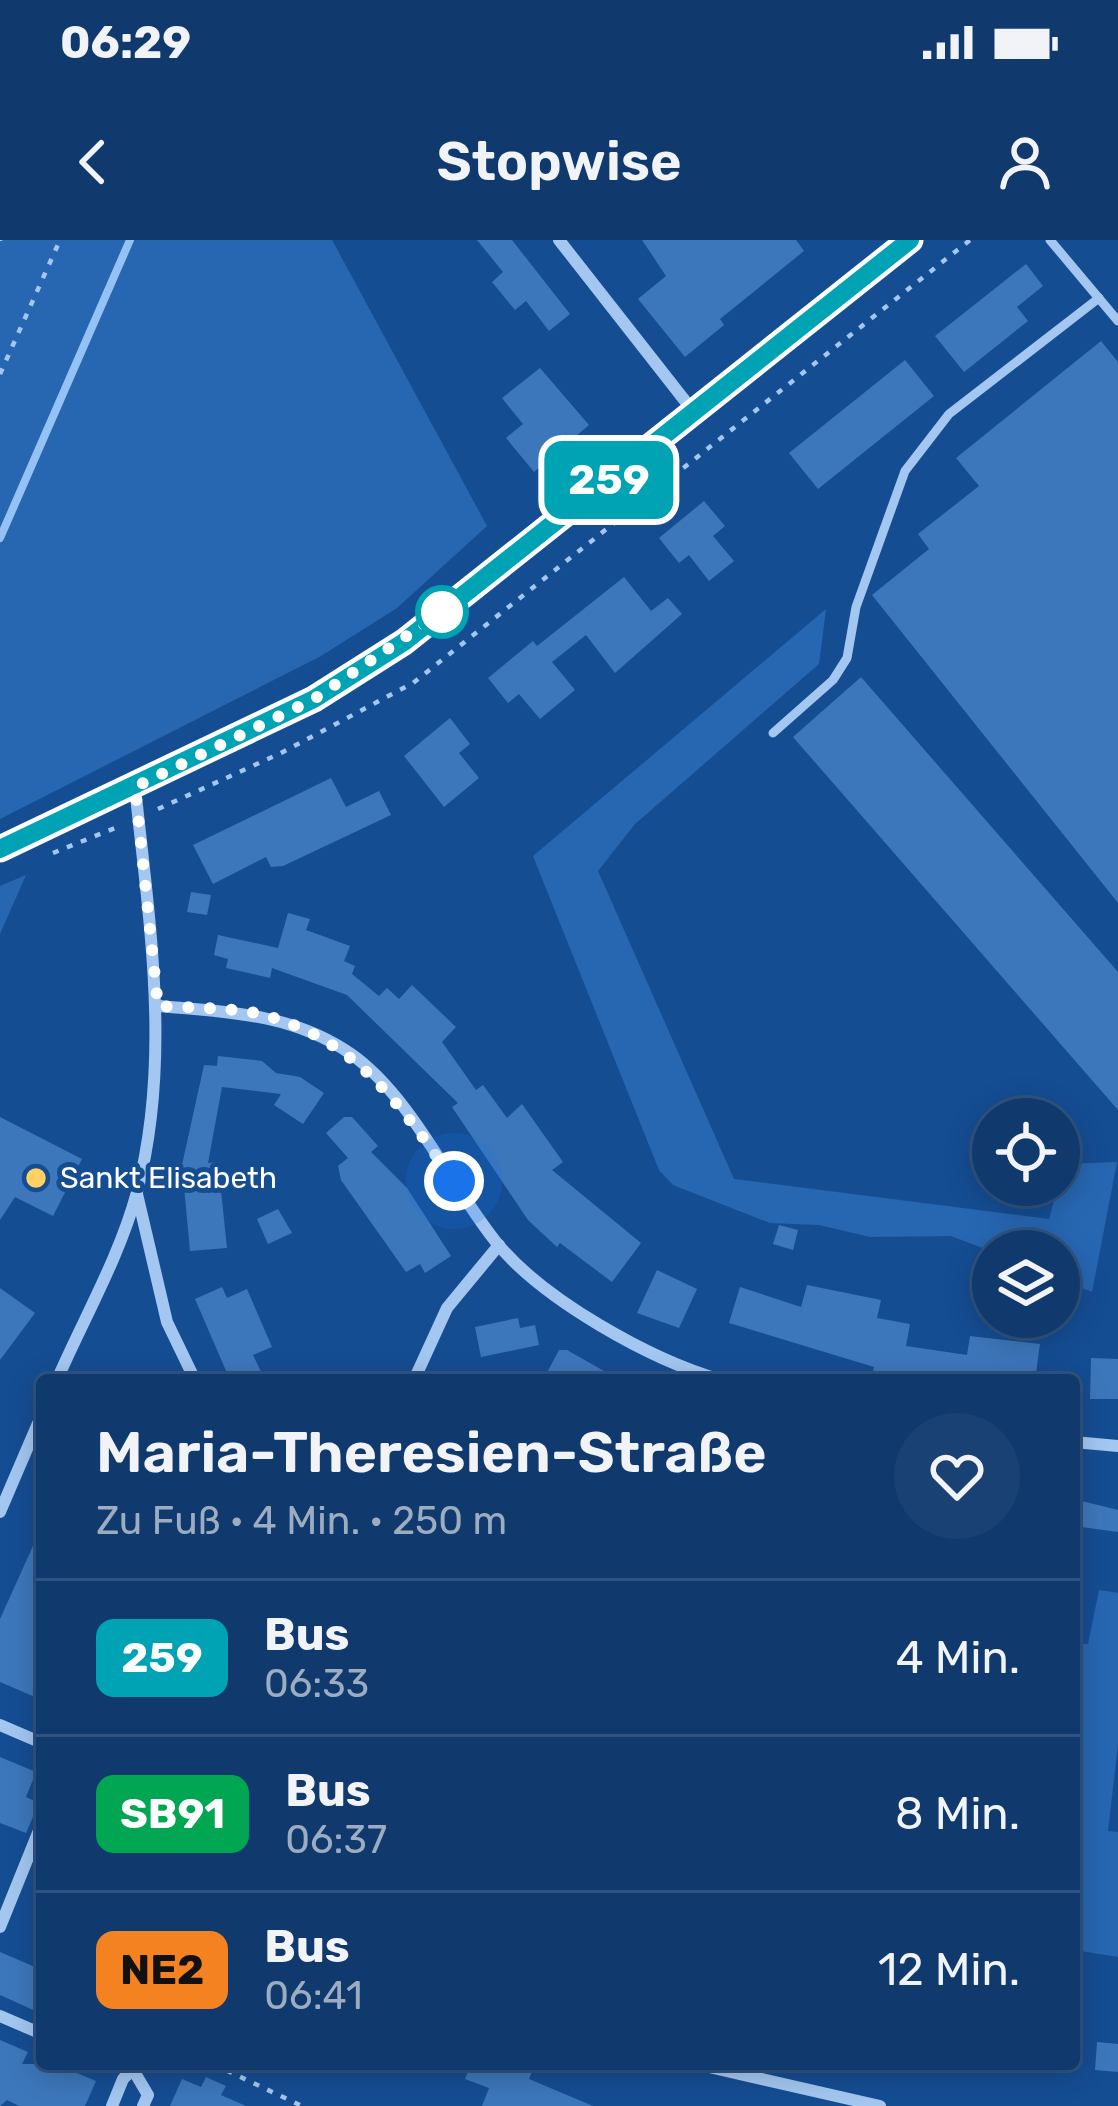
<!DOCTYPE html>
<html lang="de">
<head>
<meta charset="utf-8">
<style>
	body { margin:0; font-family:Rubik,sans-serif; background:#194173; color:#f1f3f6; height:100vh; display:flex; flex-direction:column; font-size:45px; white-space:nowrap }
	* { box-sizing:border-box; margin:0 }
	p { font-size:39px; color:#9cadc2 }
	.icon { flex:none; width:66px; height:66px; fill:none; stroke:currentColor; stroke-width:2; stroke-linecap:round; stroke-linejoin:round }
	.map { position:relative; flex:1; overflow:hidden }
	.drawer { position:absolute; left:36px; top:1134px; width:1044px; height:696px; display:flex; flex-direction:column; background:#103a6e; border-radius:12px; box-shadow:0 6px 30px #0003,0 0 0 3px #305481 }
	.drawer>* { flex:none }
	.badge { padding:0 24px; border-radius:18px; font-size:42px; line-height:78px }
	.fabs { position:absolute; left:972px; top:858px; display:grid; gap:24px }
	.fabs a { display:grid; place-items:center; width:108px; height:108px; border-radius:50%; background:#103a6e; box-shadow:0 6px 30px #0003,0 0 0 3px #305481; font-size:60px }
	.you { position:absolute; width:60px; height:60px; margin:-30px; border:9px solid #fff; border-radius:50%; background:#1a73e8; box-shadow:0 0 0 18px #1a73e833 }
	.map>.badge { position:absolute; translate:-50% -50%; box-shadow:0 0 0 6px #fff }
	.round { display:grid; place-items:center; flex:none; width:126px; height:126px; border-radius:63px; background:#194173 }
	.summary { display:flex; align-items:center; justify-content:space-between; height:204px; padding:0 60px }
	h1 { font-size:57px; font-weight:600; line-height:90px }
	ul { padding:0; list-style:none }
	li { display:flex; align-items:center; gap:36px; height:156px; padding:0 60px; border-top:3px solid #305481 }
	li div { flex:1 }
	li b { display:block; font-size:45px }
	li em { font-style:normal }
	li .badge { min-width:132px; font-weight:700; text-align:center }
	.status { display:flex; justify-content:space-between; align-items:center; height:84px; padding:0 60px; background:#103a6e; direction:ltr }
	.status svg { height:33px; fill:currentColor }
	header { display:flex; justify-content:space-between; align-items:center; height:156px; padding:0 60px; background:#103a6e; font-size:54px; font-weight:600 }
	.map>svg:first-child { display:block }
	.green { fill:#2767b2 }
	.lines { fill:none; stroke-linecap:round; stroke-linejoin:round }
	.stream { stroke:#95c2f4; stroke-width:8 }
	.building { fill:#3d77bb }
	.path { stroke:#a3c7f1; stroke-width:4.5; stroke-dasharray:6 9; stroke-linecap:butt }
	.service { stroke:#a3c7f1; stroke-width:9 }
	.minor { stroke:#a3c7f1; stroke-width:12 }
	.secondary { stroke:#d2e4fc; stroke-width:24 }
	.line-casing { stroke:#fff; stroke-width:27 }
	.line { stroke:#00a3b4; stroke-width:18 }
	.walk { stroke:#fff; stroke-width:12; stroke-dasharray:0 21.6 }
	.stop-dot { fill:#fff; stroke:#00a3b4; stroke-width:6 }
	.poi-dot { fill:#ffd163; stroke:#154d93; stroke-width:4.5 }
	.labels { text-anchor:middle; stroke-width:10; stroke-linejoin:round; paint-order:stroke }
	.poi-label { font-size:30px; fill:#fff; stroke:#154d93; text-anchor:start }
</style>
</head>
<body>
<div class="status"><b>06:29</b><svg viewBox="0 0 49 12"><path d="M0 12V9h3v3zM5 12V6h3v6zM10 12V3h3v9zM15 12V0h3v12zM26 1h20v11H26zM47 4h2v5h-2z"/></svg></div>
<header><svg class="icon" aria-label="back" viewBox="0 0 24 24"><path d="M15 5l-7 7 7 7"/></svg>Stopwise<svg class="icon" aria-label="person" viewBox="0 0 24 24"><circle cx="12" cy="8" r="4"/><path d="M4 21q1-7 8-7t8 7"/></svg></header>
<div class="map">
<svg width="1118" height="1866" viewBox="0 0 1118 1866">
	<rect width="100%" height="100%" fill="#154d93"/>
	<g class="green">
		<path d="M0,0H332L487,286L397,368L321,416L0,579Z"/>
		<path d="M826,369L819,424L635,584L598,631L734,939L1049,979L1064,924L1117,922L1092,1052L1059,1039V1011L993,1012L951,996L870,997L819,985L770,983L673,945L659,930L533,616Z"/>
		<path d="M26,635L0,694V646Z"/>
		<path d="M1099,1350L1118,1353V1504L1108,1591L1118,1592V1717L1074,1710V1403L1088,1404Z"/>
	</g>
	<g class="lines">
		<path class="stream" d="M0,298L130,0"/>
	</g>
	<g class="building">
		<path d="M477,0H512L570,74L549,91L526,61L515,70L492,42L503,32Z"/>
		<path d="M642,0H796L804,11L720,79L724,85L685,117L638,59L666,36Z"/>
		<path d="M1026,24L1043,46L1017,67L1028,81L964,132L935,96Z"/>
		<path d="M1101,101L1118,122V663L872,355L929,309L918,294L979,246L956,218Z"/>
		<path d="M905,120L934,156L818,249L789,213Z"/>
		<path d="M540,128L589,185L534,232L506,198L523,184L502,158Z"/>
		<path d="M704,261L725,286L713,296L734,321L709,341L689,315L679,323L659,298Z"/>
		<path d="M624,337L651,371L668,358L682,374L615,433L586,395L552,422L575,450L540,479L519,454L508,463L488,438L533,401L537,406Z"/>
		<path d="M861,437L1118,732V870L793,497Z"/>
		<path d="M450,478L470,504L459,513L479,538L444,567L404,516Z"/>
		<path d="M331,538L346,567L379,551L391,575L283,626L271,627L266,617L213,644L193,605Z"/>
		<path d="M191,652L211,655L207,675L187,672Z"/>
		<path d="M288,673L310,679L306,690L350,706L344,721L355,726L352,734L379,756L387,748L399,759L412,745L456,787L442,802L476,850L483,845L507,878L522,864L563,922L552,930L641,1003L612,1042L560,1003L557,1007L528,980L452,867L458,863L347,755L272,728L270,738L226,728L228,719L214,715L218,695L278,708Z"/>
		<path d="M218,816L262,821L276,833L300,837L324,853L303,884L274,865L281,854L222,847L208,923L218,922L227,1008L190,1011L182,925L204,825L217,826Z"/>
		<path d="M0,877L82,919L53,976L15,957L0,980Z"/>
		<path d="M344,877H352L378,906L371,912L407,948L451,1016L425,1033L420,1024L406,1032L341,940L338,926L348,918L326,893Z"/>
		<path d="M278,969L292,993L268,1004L257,979Z"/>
		<path d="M779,985L798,990L793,1010L773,1004Z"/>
		<path d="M657,1030L697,1049L679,1088L637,1073Z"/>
		<path d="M807,1045L881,1060L877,1078L910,1084L906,1106L967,1115L970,1096L1040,1104L1035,1140H871L874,1127L729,1083L740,1047L801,1067Z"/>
		<path d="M222,1047L227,1058L247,1049L272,1107L253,1115L265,1140H230L195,1059Z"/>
		<path d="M0,1048L35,1073L0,1120Z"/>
		<path d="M518,1078L520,1088L535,1085L539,1105L481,1117L475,1087Z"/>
		<path d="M559,1110H567L620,1140H543Z"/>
		<path d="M1091,1118L1118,1119V1159H1090Z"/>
		<path d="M1074,1259L1118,1270V1292L1074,1286Z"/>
		<path d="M42,1286V1460L0,1442V1379Z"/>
		<path d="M0,1517L36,1532L26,1557L39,1563L26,1593L0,1583Z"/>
		<path d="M0,1712L42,1730V1774L0,1755Z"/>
		<path d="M0,1800L28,1812L22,1824H55L96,1841L85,1866H19L7,1860L0,1866Z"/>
		<path d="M1097,1802L1118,1804V1832L1095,1830Z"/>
		<path d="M471,1824H535L529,1839L593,1866H482L489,1848L465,1839Z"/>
		<path d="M206,1837L226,1846L221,1855L246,1866H170L182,1839L201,1847Z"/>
	</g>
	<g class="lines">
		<g class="path">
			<path d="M0,1V0"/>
			<path d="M0,134L60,0"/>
			<path d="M158,569L281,513L413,443L970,0"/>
			<path d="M53,613L120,586"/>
			<path d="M213,1824L302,1866"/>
		</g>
		<g class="service">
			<path d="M1050,0L1118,81"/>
			<path d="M773,493L833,440L847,418L856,367L905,231L949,174L1099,58"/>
		</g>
		<g class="minor">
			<path d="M559,0L693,171"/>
			<path d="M158,766C226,772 292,773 351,814C411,856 450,945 496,1002C543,1060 651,1120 721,1140"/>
			<path d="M137,954L167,1082L195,1140"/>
			<path d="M57,1140C83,1080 120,1016 137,952C172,819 149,681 135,547"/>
			<path d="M414,1140L447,1068L499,1005"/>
			<path d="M1074,1202L1118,1206"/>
			<path d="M0,1272L42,1174"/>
			<path d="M0,1485L42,1503"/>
			<path d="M0,1687L42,1583"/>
			<path d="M0,1776L42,1794"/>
			<path d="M113,1824L135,1833L148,1855L143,1866"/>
			<path d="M696,1824L880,1866"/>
			<path d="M112,1866L123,1839L138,1824"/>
		</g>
		<path class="secondary" d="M0,609L314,459L403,402L910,0"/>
	</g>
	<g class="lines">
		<defs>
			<path id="line" d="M0,609L314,459L404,402L910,0"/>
		</defs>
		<use href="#line" class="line-casing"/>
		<use href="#line" class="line"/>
		<path class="walk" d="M442,372L314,459L135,547L158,766C191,768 228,767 260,774C356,798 400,865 454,941"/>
	</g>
	<circle class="stop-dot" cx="442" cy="372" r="24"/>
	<circle class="poi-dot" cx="36" cy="938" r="12"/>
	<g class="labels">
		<g class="poi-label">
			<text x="60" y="948">Sankt Elisabeth</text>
		</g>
	</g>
</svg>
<div class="fabs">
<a><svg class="icon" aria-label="locate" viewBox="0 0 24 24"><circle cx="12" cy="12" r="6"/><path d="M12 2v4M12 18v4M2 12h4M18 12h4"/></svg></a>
<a><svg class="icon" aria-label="layers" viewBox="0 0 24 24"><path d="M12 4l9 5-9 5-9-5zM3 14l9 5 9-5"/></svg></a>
</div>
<div class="you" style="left:454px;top:941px"></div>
<b class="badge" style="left:609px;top:240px;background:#00a3b4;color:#fff">259</b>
<section class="drawer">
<div class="summary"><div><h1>Maria-Theresien-Straße</h1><p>Zu Fuß · 4 Min. · 250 m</p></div><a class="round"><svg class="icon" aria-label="heart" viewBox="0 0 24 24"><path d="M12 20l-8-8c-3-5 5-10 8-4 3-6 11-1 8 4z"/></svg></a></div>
<ul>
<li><span class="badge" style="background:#00a3b4;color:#fff">259</span><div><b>Bus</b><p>06:33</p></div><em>4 Min.</em></li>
<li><span class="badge" style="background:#00a651;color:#fff">SB91</span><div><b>Bus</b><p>06:37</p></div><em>8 Min.</em></li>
<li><span class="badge" style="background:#f58220;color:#111">NE2</span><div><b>Bus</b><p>06:41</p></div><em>12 Min.</em></li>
</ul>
</section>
</div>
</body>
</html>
